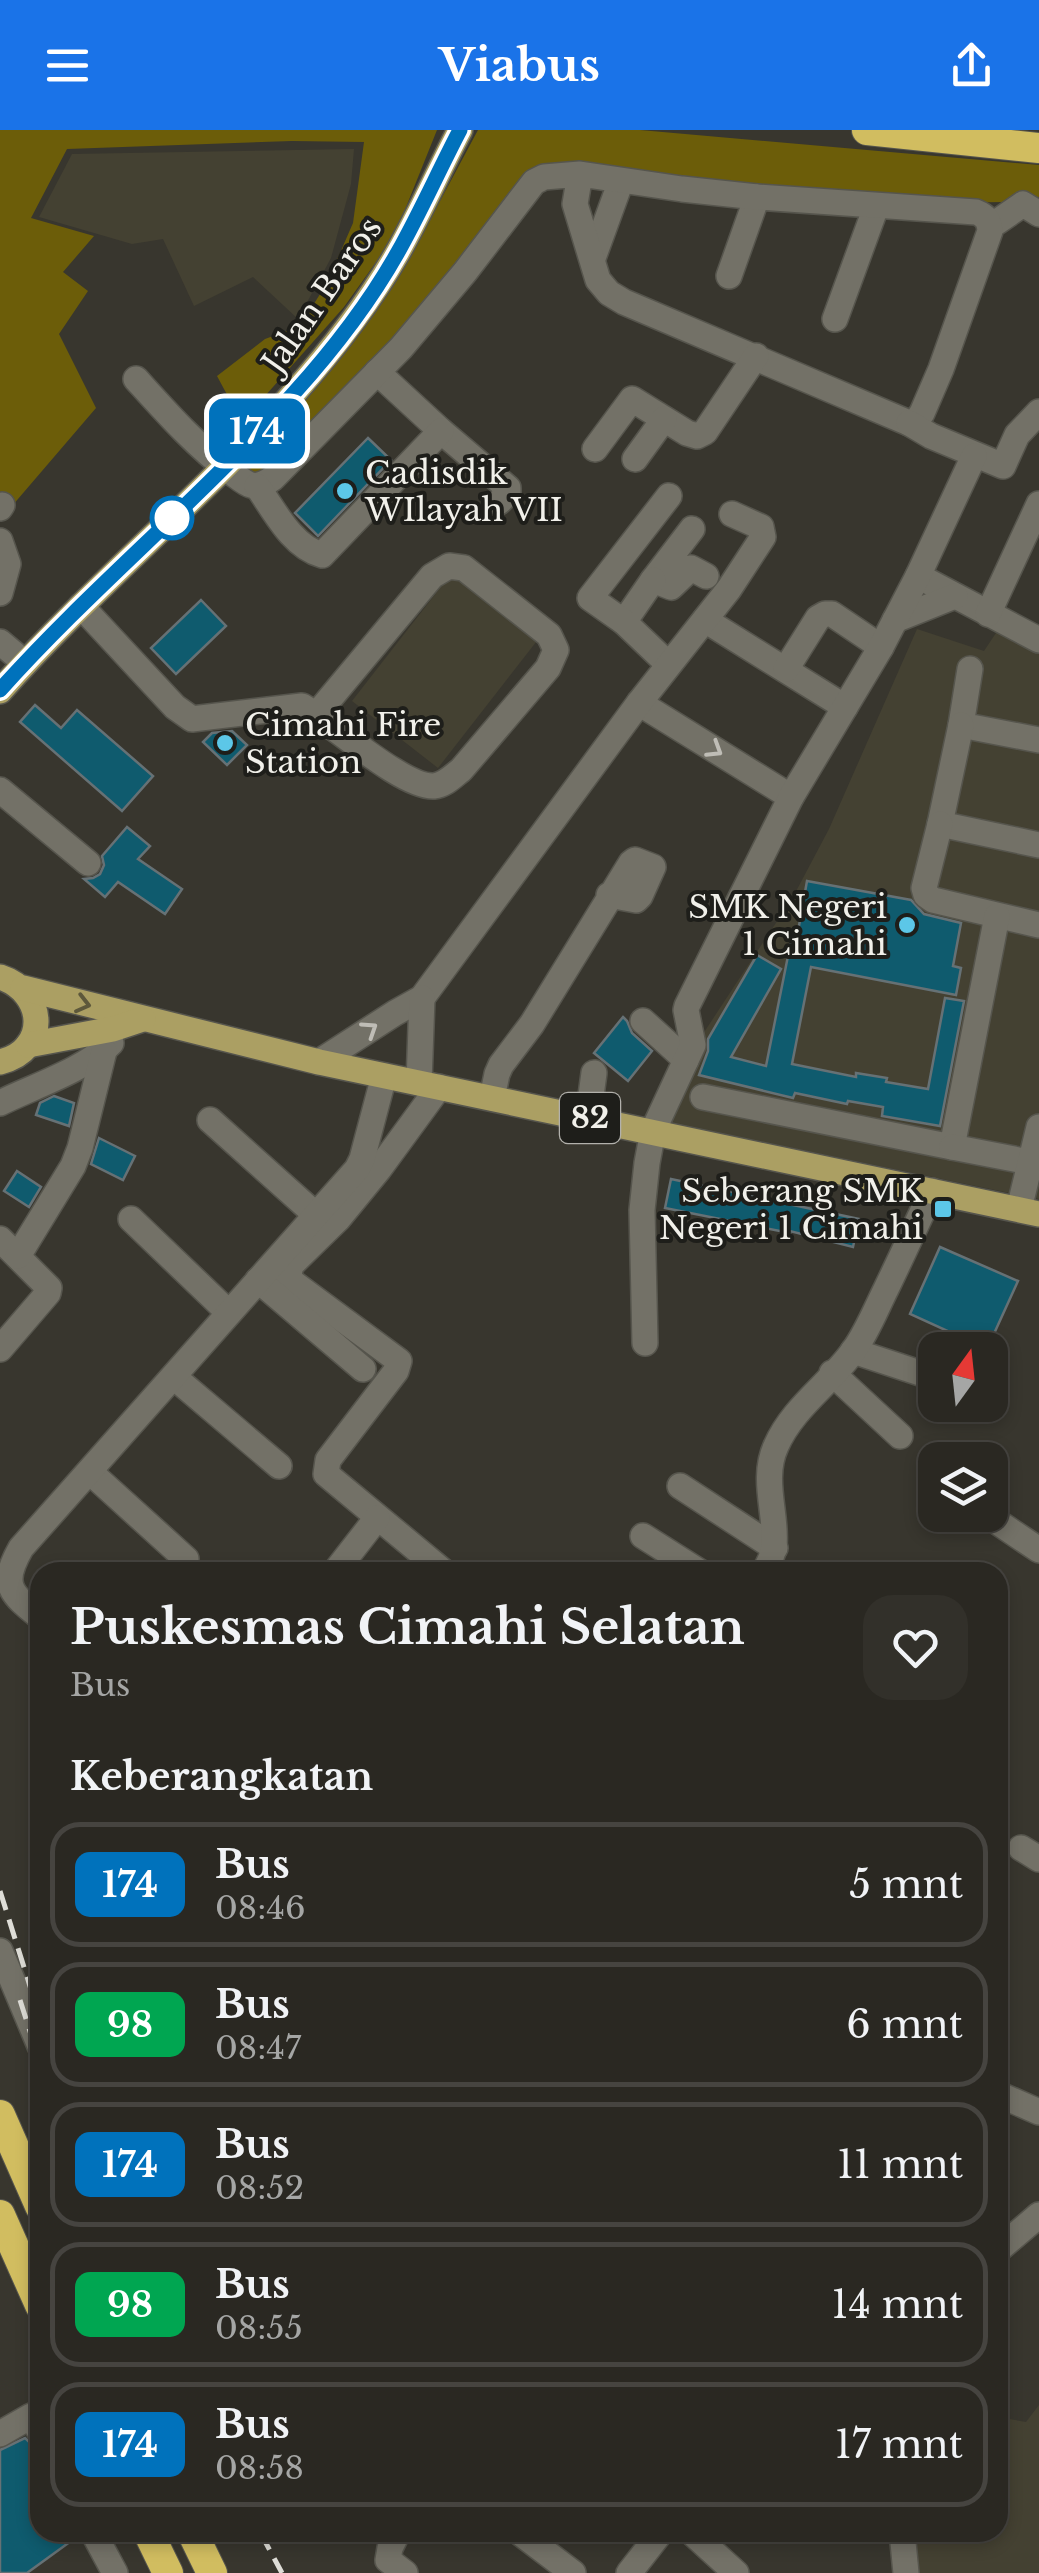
<!DOCTYPE html>
<html lang="id">
<head>
<meta charset="utf-8">
<style>
	body { margin:0; font-family:"Libre Baskerville",serif; background:#32302a; color:#f1f3f6; height:100vh; display:flex; flex-direction:column; font-size:38px; white-space:nowrap }
	* { box-sizing:border-box; margin:0 }
	p { font-size:32px; color:#a5a6a5 }
	.icon { flex:none; width:55px; height:55px; fill:none; stroke:currentColor; stroke-width:2; stroke-linecap:round; stroke-linejoin:round }
	.map { position:relative; flex:1; overflow:hidden }
	.side { position:absolute; left:30px; top:1432px; width:978px; height:980px; display:flex; flex-direction:column; background:#2a2822; border-radius:30px; box-shadow:0 5px 15px #0003,0 0 0 2px #464440 }
	.side>* { flex:none }
	.badge { padding:0 20px; border-radius:15px; font-size:35px; line-height:65px }
	.needle { width:65px; rotate:15deg }
	.buttons { position:absolute; left:918px; top:1202px; display:grid; gap:20px }
	.buttons a { display:grid; place-items:center; width:90px; height:90px; border-radius:20px; background:#2a2822; box-shadow:0 5px 15px #0003,0 0 0 2px #464440; font-size:50px }
	.map>.badge { position:absolute; translate:-50% -50%; box-shadow:0 0 0 5px #fff }
	h2 { padding:0 40px; font-size:38px; line-height:90px }
	.round { display:grid; place-items:center; flex:none; width:105px; height:105px; border-radius:30px; background:#32302a }
	.head { display:flex; align-items:center; justify-content:space-between; height:170px; padding:0 40px }
	h1 { font-size:48px; font-weight:700; line-height:75px }
	ul { padding:0; list-style:none }
	li { display:flex; align-items:center; gap:30px; height:125px; margin:0 20px 15px; padding:0 20px; border:5px solid #464440; border-radius:30px }
	li div { flex:1 }
	li b { display:block; font-size:38px }
	li em { font-style:normal }
	li .badge { min-width:110px; font-weight:700; text-align:center }
	header { display:flex; justify-content:space-between; align-items:center; height:130px; padding:0 40px; background:#1a73e8; color:#fff; font-size:45px; font-weight:700 }
	.map>svg:first-child { display:block }
	.built { fill:#444132 }
	.green { fill:#6c5d09 }
	.building { fill:#0f5b6e; stroke:#667175; stroke-width:2.5 }
	.lines { fill:none; stroke-linecap:round; stroke-linejoin:round }
	.minor-casing { stroke:#56554d; stroke-width:28 }
	.major-casing { stroke:#56554d; stroke-width:28 }
	.highway-casing { stroke:#56554d; stroke-width:32 }
	.minor { stroke:#737167; stroke-width:25 }
	.major { stroke:#ab9f63; stroke-width:25 }
	.highway { stroke:#d1bd60; stroke-width:30 }
	.rail { stroke:#deddd7; stroke-width:5; stroke-dasharray:20 10; stroke-linecap:butt }
	.oneway { stroke:#bfbdb6 }
	.oneway2 { stroke:#5d583b }
	.line-casing { stroke:#fff; stroke-width:22 }
	.line { stroke:#0072bc; stroke-width:15 }
	.poi-dot { fill:#5cc7e8; stroke:#1e1e1a; stroke-width:4 }
	.stop-dot { fill:#fff; stroke:#0072bc; stroke-width:5 }
	.labels { text-anchor:middle; stroke-width:8; stroke-linejoin:round; paint-order:stroke }
	.shield { fill:#1e1e1a; stroke:#b2b1ac; stroke-width:2.5 }
	.shield-label { font-size:30px; font-weight:bold; fill:#f1f0ea }
	.street-label { font-size:32px; fill:#f1f0ea; stroke:#1e1e1a }
	.poi-label { font-size:32px; fill:#f1f0ea; stroke:#1e1e1a; text-anchor:start }
</style>
</head>
<body>
<header><svg class="icon" aria-label="menu" viewBox="0 0 24 24"><path d="M4 6h16M4 12h16M4 18h16"/></svg>Viabus<svg class="icon" aria-label="share" viewBox="0 0 24 24"><path d="M12 15V3M7 8l5-5 5 5M5 13v7h14v-7"/></svg></header>
<div class="map">
<svg width="1039" height="2443" viewBox="0 0 1039 2443">
	<rect width="100%" height="100%" fill="#38362e"/>
	<g class="built">
		<path d="M354,19L351,54L331,128L298,189L253,147L194,176L163,109L132,114L39,87L72,24Z"/>
		<path d="M454,440L540,507L438,638L352,571Z"/>
		<path d="M917,499L984,521L998,500L1039,520V1069L661,991L695,916L793,767L829,699Z"/>
		<path d="M1039,2275V2443H917L911,2403L998,2402V2287L1026,2292Z"/>
	</g>
	<g class="green">
		<path d="M0,0H437L394,107L344,177L265,266L238,285L217,246L265,209L300,196L327,153L353,93L364,12L292,11L67,19L31,88L94,106L63,142L88,161L59,204L96,278L0,390Z"/>
		<path d="M478,0H640L1039,35V67L1006,72L928,73L553,38L521,47L422,185L267,341L253,345L239,336L339,225L403,140Z"/>
	</g>
	<g class="building">
		<path d="M368,308L391,330L318,406L295,383Z"/>
		<path d="M201,470L226,496L176,544L151,518Z"/>
		<path d="M35,575L61,598L77,580L153,646L122,681L20,592Z"/>
		<path d="M232,601L247,615L227,635L203,612L212,603Z"/>
		<path d="M127,697L150,716L138,729L182,759L165,784L118,752L105,767L84,749L93,748L100,744L104,735L102,726Z"/>
		<path d="M807,751L911,770L924,784L961,793L953,836L961,838L956,865L811,837L792,934L856,947V943L887,948L886,952L928,959L945,868L964,871L940,996L882,986L883,977L848,971L847,974L795,963L793,968L699,945L708,921V909L757,825L781,839L731,927L766,936L792,806L797,807Z"/>
		<path d="M623,887L627,891L632,903L652,921L628,951L594,923Z"/>
		<path d="M54,966L74,973L69,996L36,985L40,973Z"/>
		<path d="M99,1008L135,1026L123,1050L91,1034Z"/>
		<path d="M17,1041L41,1057L29,1077L4,1061Z"/>
		<path d="M671,1049L859,1089L853,1117L790,1101V1103L665,1078Z"/>
		<path d="M940,1117L1018,1151L987,1219L910,1184Z"/>
		<path d="M25,2308L40,2322V2402H77L78,2406L27,2443H0V2320Z"/>
	</g>
	<g class="lines">
		<defs>
			<g id="minor">
				<path d="M989,93L997,92L1023,74L1039,84"/>
				<path d="M593,128L621,51"/>
				<path d="M729,146L757,67"/>
				<path d="M835,189L876,77"/>
				<path d="M377,242L441,301L508,358V363L499,372"/>
				<path d="M136,249C166,282 195,315 231,342C237,346 244,353 251,355C259,357 266,353 273,348L401,218L465,142L534,52L544,47L580,44L682,59L757,67L976,82C986,86 989,90 990,101L941,239L922,283L917,290L909,293L624,172L609,163L598,150L575,74L580,44"/>
				<path d="M909,293L931,306L1003,336L1017,305L1039,282"/>
				<path d="M595,319L632,269L687,303L697,306L705,302L756,226"/>
				<path d="M635,329L664,289"/>
				<path d="M257,356C274,380 292,417 322,425L441,301"/>
				<path d="M0,378L2,375"/>
				<path d="M692,399L653,450L671,457L691,438L706,446"/>
				<path d="M0,411L8,434L0,463"/>
				<path d="M918,446L1039,510"/>
				<path d="M81,476L175,577L192,589L302,576C332,593 403,658 434,656C445,655 453,646 461,640L548,538L556,520L549,505L464,438L449,436L432,446L317,584"/>
				<path d="M988,484L1039,374"/>
				<path d="M705,490L845,577"/>
				<path d="M895,490L955,466"/>
				<path d="M624,492L653,450"/>
				<path d="M0,512L25,533"/>
				<path d="M668,534L624,492L590,468L669,366"/>
				<path d="M786,539L818,488L825,484H832L881,517"/>
				<path d="M970,539L961,595L1039,610"/>
				<path d="M639,573L791,667"/>
				<path d="M961,595L940,694L1039,715"/>
				<path d="M0,660L88,733"/>
				<path d="M940,694L924,758L926,765L933,770L1039,795"/>
				<path d="M643,891L686,930"/>
				<path d="M319,932L395,883L422,868L639,573L729,459L763,407L761,397L732,384"/>
				<path d="M419,953L422,868"/>
				<path d="M439,957L379,1039L338,1089L291,1135L288,1149L399,1231L396,1241L328,1330L326,1344L444,1442"/>
				<path d="M703,967L952,1017L997,786"/>
				<path d="M492,968L497,944L501,935L532,894L631,733L635,730L653,737L640,766L636,770L609,765"/>
				<path d="M0,973C32,957 87,939 111,913"/>
				<path d="M588,988L594,943"/>
				<path d="M210,990L316,1085"/>
				<path d="M952,1017L1029,1032"/>
				<path d="M1019,1079L1039,997"/>
				<path d="M131,1089L228,1182"/>
				<path d="M0,1109L49,1158L48,1163L0,1219"/>
				<path d="M18,1126L73,1036L80,1018L104,921"/>
				<path d="M258,1150L363,1239"/>
				<path d="M645,1213L642,1080L647,1033L653,1001L693,915L686,880L687,876L791,667L881,517L918,446L974,326"/>
				<path d="M853,1221L935,1248"/>
				<path d="M832,1243L900,1306"/>
				<path d="M174,1247L279,1336"/>
				<path d="M90,1342L186,1429"/>
				<path d="M680,1356L775,1418"/>
				<path d="M987,1385L1039,1420"/>
				<path d="M643,1406L700,1442"/>
				<path d="M335,1442L377,1388"/>
				<path d="M763,1442C791,1409 756,1359 776,1316C793,1277 830,1254 854,1220C867,1202 876,1179 886,1159C902,1126 917,1093 932,1061"/>
				<path d="M40,1487C10,1463 0,1455 21,1418L357,1039L362,1029L384,946"/>
				<path d="M1021,1718L1039,1729"/>
				<path d="M0,1821L40,1916"/>
				<path d="M998,1964L1039,1982"/>
				<path d="M998,2120L1039,2085"/>
				<path d="M0,2304L31,2286L40,2302"/>
				<path d="M93,2402L115,2443"/>
				<path d="M398,2402L390,2418L388,2430L405,2443"/>
				<path d="M519,2402L573,2443"/>
				<path d="M691,2402L736,2443"/>
				<path d="M902,2402L906,2443"/>
				<path d="M629,2443L661,2402"/>
			</g>
			<g id="major">
				<path d="M0,561C93,456 202,368 294,263C331,221 370,171 398,122C420,83 439,40 460,0"/>
				<path d="M0,847C46,862 50,920 0,932"/>
				<path d="M23,858L319,932L1039,1084"/>
				<path d="M28,915L113,899L143,889"/>
			</g>
			<g id="highway">
				<path d="M867,0L1039,18"/>
				<path d="M0,1985L40,2076"/>
				<path d="M0,2085L40,2175"/>
				<path d="M148,2402L168,2443"/>
				<path d="M192,2402L212,2443"/>
			</g>
		</defs>
		<use href="#minor" class="minor-casing"/>
		<use href="#major" class="major-casing"/>
		<use href="#highway" class="highway-casing"/>
		<use href="#minor" class="minor"/>
		<use href="#major" class="major"/>
		<use href="#highway" class="highway"/>
		<g class="rail">
			<path d="M0,1761L40,1888"/>
			<path d="M20,1870L40,1933"/>
			<path d="M260,2402L282,2443"/>
		</g>
	</g>
	<defs><path id="oneway-chevron" d="M-2-3.5L2.5 0L-2 3.5" fill="none" stroke-width="1.6" stroke-linecap="round" stroke-linejoin="round" transform="scale(2.5)"/></defs>
	<g class="oneway">
		<use href="#oneway-chevron" transform="translate(715 620) rotate(32)"/>
		<use href="#oneway-chevron" transform="translate(370 899) rotate(-33)"/>
	</g>
	<use class="oneway2" href="#oneway-chevron" transform="translate(83 874) rotate(14)"/>
	<g class="lines">
		<defs>
			<path id="line" d="M0,560C93,456 202,368 294,263C331,222 371,170 398,122C420,83 439,40 460,0"/>
		</defs>
		<use href="#line" class="line-casing"/>
		<use href="#line" class="line"/>
	</g>
	<g class="poi-dot">
		<circle cx="345" cy="361" r="10"/>
		<circle cx="225" cy="613" r="10"/>
		<circle cx="907" cy="795" r="10"/>
		<rect x="933" y="1069" width="20" height="20" rx="5"/>
	</g>
	<circle class="stop-dot" cx="172" cy="388" r="20"/>
	<g class="labels">
		<rect class="shield" x="560" y="963" width="60" height="50" rx="8"/>
		<g class="shield-label">
			<text x="590" y="998">82</text>
		</g>
		<g class="street-label">
			<text transform="translate(322 165) rotate(-55)" y="11">Jalan Baros</text>
		</g>
		<g class="poi-label">
			<text x="365" y="354">Cadisdik<tspan x="365" dy="37">WIlayah VII</tspan></text>
			<text x="245" y="606">Cimahi Fire<tspan x="245" dy="37">Station</tspan></text>
			<text x="887" y="788" text-anchor="end">SMK Negeri<tspan x="887" dy="37">1 Cimahi</tspan></text>
			<text x="923" y="1072" text-anchor="end">Seberang SMK<tspan x="923" dy="37">Negeri 1 Cimahi</tspan></text>
		</g>
	</g>
</svg>
<div class="buttons">
<a><svg class="needle" viewBox="-14 -14 28 28"><path d="M0-13l5 13h-10z" fill="#e53935"/><path d="M0 13l5-13h-10z" fill="#a5a6a5"/></svg></a>
<a><svg class="icon" aria-label="layers" viewBox="0 0 24 24"><path d="M12 4l9 5-9 5-9-5zM3 14l9 5 9-5"/></svg></a>
</div>
<b class="badge" style="left:257px;top:301px;background:#0072bc;color:#fff">174</b>
<section class="side">
<div class="head"><div><h1>Puskesmas Cimahi Selatan</h1><p>Bus</p></div><a class="round"><svg class="icon" aria-label="heart" viewBox="0 0 24 24"><path d="M12 20l-8-8c-3-5 5-10 8-4 3-6 11-1 8 4z"/></svg></a></div>
<h2>Keberangkatan</h2>
<ul>
<li><span class="badge" style="background:#0072bc;color:#fff">174</span><div><b>Bus</b><p>08:46</p></div><em>5 mnt</em></li>
<li><span class="badge" style="background:#00a651;color:#fff">98</span><div><b>Bus</b><p>08:47</p></div><em>6 mnt</em></li>
<li><span class="badge" style="background:#0072bc;color:#fff">174</span><div><b>Bus</b><p>08:52</p></div><em>11 mnt</em></li>
<li><span class="badge" style="background:#00a651;color:#fff">98</span><div><b>Bus</b><p>08:55</p></div><em>14 mnt</em></li>
<li><span class="badge" style="background:#0072bc;color:#fff">174</span><div><b>Bus</b><p>08:58</p></div><em>17 mnt</em></li>
</ul>
</section>
</div>
</body>
</html>
